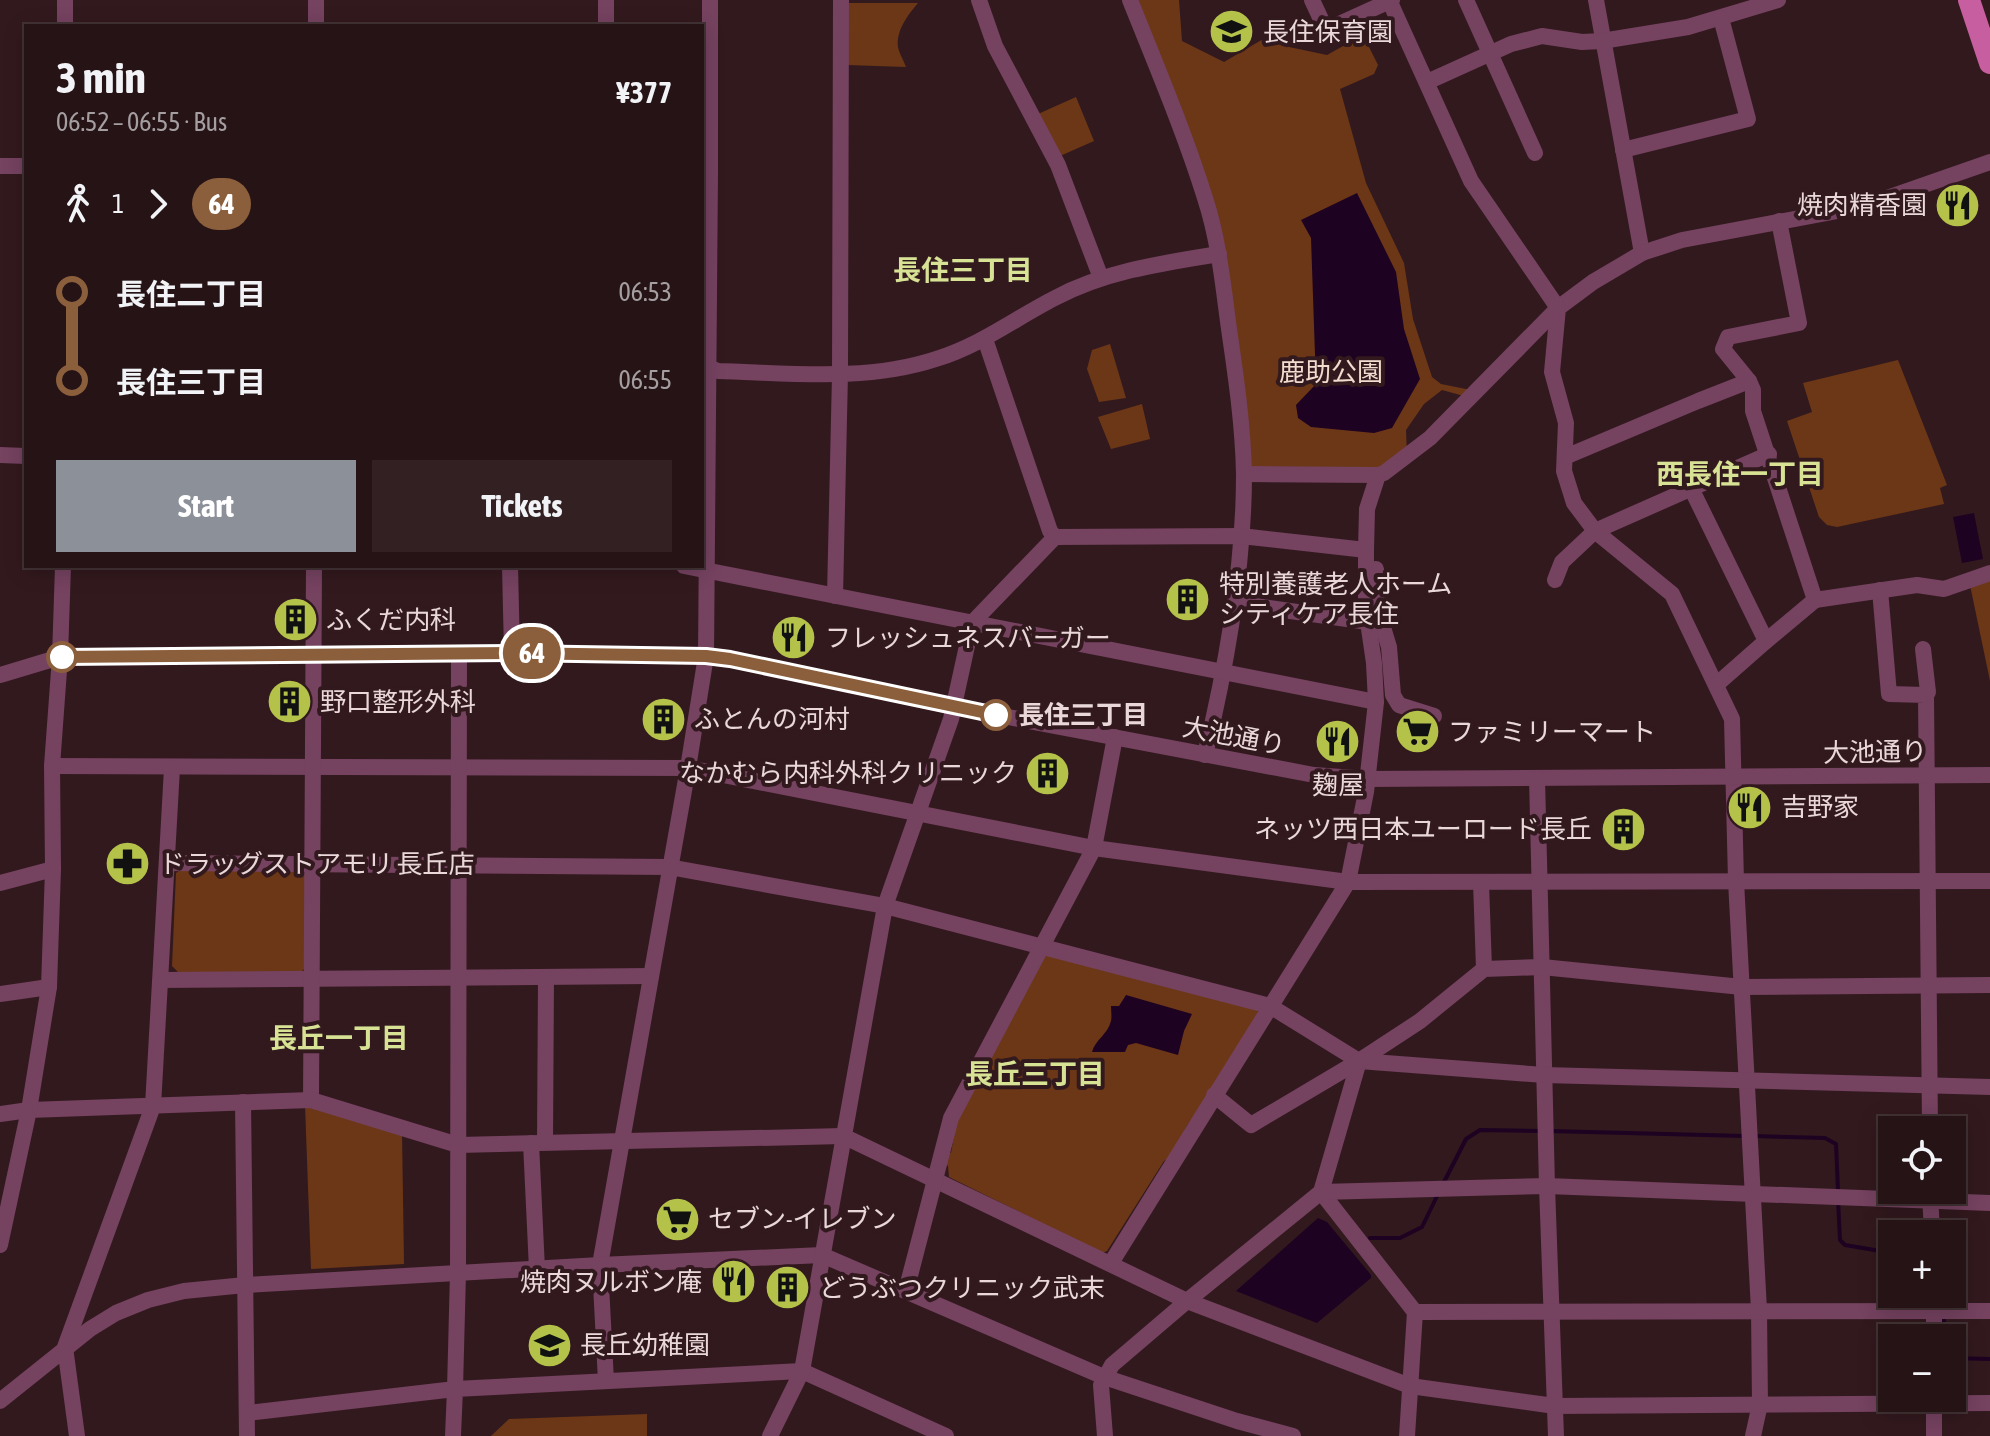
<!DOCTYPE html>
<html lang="en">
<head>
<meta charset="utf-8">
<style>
	body { margin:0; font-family:"Asap Condensed","Noto Sans JP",sans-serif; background:#322023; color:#f1f3f6; height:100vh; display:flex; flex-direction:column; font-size:30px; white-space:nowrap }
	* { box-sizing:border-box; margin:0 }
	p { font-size:26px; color:#a49ea1 }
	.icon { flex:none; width:44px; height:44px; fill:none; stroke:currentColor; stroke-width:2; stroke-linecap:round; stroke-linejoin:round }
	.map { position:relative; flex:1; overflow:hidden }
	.side { position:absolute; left:24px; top:24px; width:680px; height:544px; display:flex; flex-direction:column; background:#261316; border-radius:0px; box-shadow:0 4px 20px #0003,0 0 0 2px #423235 }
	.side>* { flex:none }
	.badge { padding:0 16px; border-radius:26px; font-size:28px; line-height:52px }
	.tools { position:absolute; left:1878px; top:1116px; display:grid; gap:16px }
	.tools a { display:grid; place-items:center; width:88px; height:88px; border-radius:0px; background:#261316; box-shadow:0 4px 20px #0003,0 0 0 2px #423235; font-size:40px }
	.map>.badge { position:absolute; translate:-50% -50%; box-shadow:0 0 0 4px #fff }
	.legs { display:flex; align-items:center; gap:12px; height:88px; padding:0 32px; font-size:26px }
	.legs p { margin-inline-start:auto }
	.summary { display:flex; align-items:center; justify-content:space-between; height:136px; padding:0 32px }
	h1 { font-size:44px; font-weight:700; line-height:60px }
	.button { display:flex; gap:16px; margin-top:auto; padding:16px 32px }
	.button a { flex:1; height:92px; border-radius:0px; background:#8c9099; color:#fff; font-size:32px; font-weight:700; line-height:92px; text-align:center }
	.button a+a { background:#322023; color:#f1f3f6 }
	ul { padding:0 32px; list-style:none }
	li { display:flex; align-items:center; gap:28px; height:88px; font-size:30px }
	li i { display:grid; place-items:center; width:12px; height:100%; margin:0 10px; background:currentColor }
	li i::after { content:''; width:20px; height:20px; margin:-10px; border:6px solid; border-radius:50%; background:#261316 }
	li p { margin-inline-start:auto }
	li:first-child i { background:linear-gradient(#0000 50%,currentColor 0) }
	li:last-child i { background:linear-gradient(currentColor 50%,#0000 0) }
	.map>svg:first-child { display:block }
	.green { fill:#6c3716 }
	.water { fill:#1e0222 }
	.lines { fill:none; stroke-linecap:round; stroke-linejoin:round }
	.stream { stroke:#1e0222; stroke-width:4 }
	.minor { stroke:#754260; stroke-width:16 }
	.major { stroke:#c75e9f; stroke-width:22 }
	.line-1-casing { stroke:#fff; stroke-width:18 }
	.line-1 { stroke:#8b5e3c; stroke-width:12 }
	.stop-1-dot { fill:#fff; stroke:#8b5e3c; stroke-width:4 }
	.labels { text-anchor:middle; stroke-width:8; stroke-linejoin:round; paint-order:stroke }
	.poi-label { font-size:26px; fill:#e9d7da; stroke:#32191e; text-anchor:start }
	.park-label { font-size:26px; fill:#f2dbcf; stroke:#32191e }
	.stop-label { font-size:26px; font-weight:bold; fill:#e9d7da; stroke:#32191e; text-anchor:start }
	.street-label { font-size:26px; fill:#e9d7da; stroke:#32191e }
	.neighbourhood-label { font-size:28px; font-weight:bold; fill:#d7e295; stroke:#32191e }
</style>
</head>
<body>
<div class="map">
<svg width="1990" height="1436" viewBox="0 0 1990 1436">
	<rect width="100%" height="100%" fill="#32191e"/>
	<g class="green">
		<path d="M1130,0H1179L1182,41L1224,62L1270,35L1289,47L1327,55L1363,35L1378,65L1374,74L1340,89L1366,183L1404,263L1413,319L1432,377L1441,384L1471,390L1464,396L1442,390L1424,404L1406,430L1407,457L1384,473L1244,474L1219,253Z"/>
		<path d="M848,3H918C908,15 896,30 898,47C899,53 904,61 906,67L847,65Z"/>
		<path d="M1076,97L1094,141L1060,156L1038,114Z"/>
		<path d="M1110,344L1126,398L1099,402L1087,369L1092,350Z"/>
		<path d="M1898,360L1947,485L1940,488L1944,504L1837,527L1827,525L1819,517L1787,421L1812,412L1803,383Z"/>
		<path d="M1142,404L1150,439L1111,449L1098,417Z"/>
		<path d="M1990,581V681L1970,585Z"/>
		<path d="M184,867L298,870L306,875V967L300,973L178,972L172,966L176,873Z"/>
		<path d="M1044,950L1256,1008L1258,1012L1198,1114C1178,1128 1184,1149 1164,1161L1107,1251L1102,1253L949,1177L948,1166L946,1164L948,1153H951L955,1131L953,1125Z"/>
		<path d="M305,1105L402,1132L404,1264L311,1269Z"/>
		<path d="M647,1414V1436H491L509,1419Z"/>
	</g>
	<g class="water">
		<path d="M1357,193L1396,272L1404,329L1420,379L1392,428L1374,433L1311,427L1298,418L1296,405L1316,384L1311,238L1301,220Z"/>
		<path d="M1974,513L1983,559L1962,563L1953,517Z"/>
		<path d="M1126,995L1192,1014L1184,1031L1178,1055L1136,1043L1128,1045L1125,1052H1092C1095,1040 1108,1034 1111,1021C1112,1016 1111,1011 1111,1006H1119Z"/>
		<path d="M1318,1218L1327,1222L1371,1275V1278L1317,1323L1236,1291Z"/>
	</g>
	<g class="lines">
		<g class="stream">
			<path d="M1549,1131L1744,1136"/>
			<path d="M1753,1136L1825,1138L1836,1144L1838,1191"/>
			<path d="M1443,1184L1466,1139L1480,1130L1540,1131"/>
			<path d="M1838,1200L1840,1240L1845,1245L1892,1253"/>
			<path d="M1370,1238H1400L1422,1227L1439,1192"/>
			<path d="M1944,1308V1294"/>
			<path d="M1944,1338V1316"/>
			<path d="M1952,1358L1990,1359"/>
		</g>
		<g class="minor">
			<path d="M65,0V26"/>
			<path d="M316,0V26"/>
			<path d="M979,0L995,46L1058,165L1101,278"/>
			<path d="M1130,0C1156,65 1184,131 1205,198C1219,241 1223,285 1229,329C1236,377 1243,425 1244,474C1244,567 1227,664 1205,755"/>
			<path d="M1312,0L1326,30L1392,0"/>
			<path d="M1466,0L1535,153"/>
			<path d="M1596,0L1642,253L1593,282L1558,308L1552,372L1566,423L1564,471L1574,503L1595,531L1672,594L1732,719L1736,881L1759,1310L1760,1404L1753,1436"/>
			<path d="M606,26V0"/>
			<path d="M1427,82L1511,44L1542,36L1582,42L1602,41L1688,27L1778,0"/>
			<path d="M1623,150L1748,119L1721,18"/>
			<path d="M0,166H26"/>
			<path d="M1642,253L1682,240L1864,206L1990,162"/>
			<path d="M985,339L1050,531L1055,537"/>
			<path d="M702,365L718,371C790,373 866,382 936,359C981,345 1014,319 1055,298C1106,271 1163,263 1219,254"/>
			<path d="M0,455L26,456"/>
			<path d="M1565,457L1698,401L1749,381"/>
			<path d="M1244,474L1378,475"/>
			<path d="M1691,488L1766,641"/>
			<path d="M510,566L512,653"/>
			<path d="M684,566L1376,702"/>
			<path d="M1376,569L1379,614L1389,647L1393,695L1399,705L1434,716"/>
			<path d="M1555,580L1562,562L1595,531L1769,454"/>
			<path d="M1880,590L1889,694L1926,695L1930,1130"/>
			<path d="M835,596L840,374L841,0"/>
			<path d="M1815,600L1917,585L1944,589L1990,573"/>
			<path d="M1234,603L1368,622"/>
			<path d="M1923,649L1928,692L1926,695"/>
			<path d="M0,675L60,657L512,653L706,656L730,659L955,707L1314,775L1368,779L1990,775"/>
			<path d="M1716,685L1766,641L1815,600L1753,411V390L1749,381L1723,349L1728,337L1799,323L1779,221"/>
			<path d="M52,766L688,768L1094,848L1348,882L1990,881"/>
			<path d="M1537,778L1547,1186L1556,1436"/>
			<path d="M168,863L669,867L885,906L1270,1006L1359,1061L1544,1075L1990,1087"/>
			<path d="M1481,882L1484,969"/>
			<path d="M0,883L53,869"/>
			<path d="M161,980L651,976"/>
			<path d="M0,994L49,987"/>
			<path d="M1359,1061L1321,1192L1415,1312L1990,1311"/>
			<path d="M1214,1095L1251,1125L1359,1061L1420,1021L1484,969L1542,967L1742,987L1990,985"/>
			<path d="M311,1100L314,566"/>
			<path d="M243,1102L247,1436"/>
			<path d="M0,1114L29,1110L311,1100L458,1145L843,1136L1187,1301L1410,1386L1555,1406L1990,1403"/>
			<path d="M545,1142L546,977"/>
			<path d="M531,1143L537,1269"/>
			<path d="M1930,1192L1932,1234"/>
			<path d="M0,1245L29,1110L49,987L53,869L52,766L60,657L63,566"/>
			<path d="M1111,1263L1348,882L1366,792L1376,702L1374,663L1366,608V550"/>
			<path d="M906,1291L951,1118L1094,848L1115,737"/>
			<path d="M1934,1294V1338"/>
			<path d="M606,1381L600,1265L688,768L706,656L710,169V0"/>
			<path d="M1934,1398V1436"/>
			<path d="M0,1401L90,1329L116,1313L148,1300L184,1291L245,1285L600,1265L822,1255L1104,1377L1237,1421L1293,1436"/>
			<path d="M247,1413L455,1389L458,1273L459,653"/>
			<path d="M77,1436L65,1347L153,1106L172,768"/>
			<path d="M453,1436L455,1389L802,1371L946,1436"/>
			<path d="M770,1436L802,1371L885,906L951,719L972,623L1055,537L1241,536L1366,550L1367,509L1378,475L1384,473L1430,438L1558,308L1471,181L1389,0"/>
			<path d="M1105,1436L1101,1385L1112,1365L1187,1301L1321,1192L1547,1186L1990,1203"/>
			<path d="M1407,1436L1415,1312"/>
		</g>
		<path class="major" d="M1969,0L1990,63"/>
	</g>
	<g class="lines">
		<defs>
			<path id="line-1" d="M62,657L512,653L706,656L730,659L996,715"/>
		</defs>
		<use href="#line-1" class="line-1-casing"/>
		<use href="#line-1" class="line-1"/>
	</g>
	<defs>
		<symbol id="school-disc" viewBox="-11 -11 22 22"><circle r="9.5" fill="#b4c24a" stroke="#32191e"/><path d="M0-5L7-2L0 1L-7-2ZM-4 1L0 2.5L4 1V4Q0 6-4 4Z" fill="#111"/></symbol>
		<symbol id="restaurant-disc" viewBox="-11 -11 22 22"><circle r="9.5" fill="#b4c24a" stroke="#32191e"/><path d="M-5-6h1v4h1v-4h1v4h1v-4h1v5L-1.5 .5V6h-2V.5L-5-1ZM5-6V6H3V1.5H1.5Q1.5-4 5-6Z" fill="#111"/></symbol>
		<symbol id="building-disc" viewBox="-11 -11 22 22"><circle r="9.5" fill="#b4c24a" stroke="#32191e"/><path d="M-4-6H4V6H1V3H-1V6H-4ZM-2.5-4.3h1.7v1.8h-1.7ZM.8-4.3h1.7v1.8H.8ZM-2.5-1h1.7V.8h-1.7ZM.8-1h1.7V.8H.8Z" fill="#111"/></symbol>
		<symbol id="supermarket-disc" viewBox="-11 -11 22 22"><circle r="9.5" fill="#b4c24a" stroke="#32191e"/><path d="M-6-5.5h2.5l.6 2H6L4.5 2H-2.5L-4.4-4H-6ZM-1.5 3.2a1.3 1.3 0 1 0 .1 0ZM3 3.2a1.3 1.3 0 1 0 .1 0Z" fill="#111"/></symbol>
		<symbol id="pharmacy-disc" viewBox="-11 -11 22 22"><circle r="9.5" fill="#b4c24a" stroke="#32191e"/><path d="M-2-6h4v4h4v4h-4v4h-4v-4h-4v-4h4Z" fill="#111"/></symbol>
	</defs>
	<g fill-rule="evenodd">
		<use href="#school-disc" x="1206" y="6" width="51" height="51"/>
		<use href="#restaurant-disc" x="1932" y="180" width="51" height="51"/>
		<use href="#building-disc" x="1162" y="574" width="51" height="51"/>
		<use href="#building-disc" x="270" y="594" width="51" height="51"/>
		<use href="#restaurant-disc" x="768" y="612" width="51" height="51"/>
		<use href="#building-disc" x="264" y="676" width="51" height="51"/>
		<use href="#building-disc" x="638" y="694" width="51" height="51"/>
		<use href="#supermarket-disc" x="1392" y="706" width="51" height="51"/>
		<use href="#restaurant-disc" x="1312" y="716" width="51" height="51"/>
		<use href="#building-disc" x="1022" y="748" width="51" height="51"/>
		<use href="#restaurant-disc" x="1724" y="782" width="51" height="51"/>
		<use href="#building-disc" x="1598" y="804" width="51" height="51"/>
		<use href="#pharmacy-disc" x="102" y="838" width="51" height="51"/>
		<use href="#supermarket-disc" x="652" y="1194" width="51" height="51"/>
		<use href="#restaurant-disc" x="708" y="1256" width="51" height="51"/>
		<use href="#building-disc" x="762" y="1262" width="51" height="51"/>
		<use href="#school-disc" x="524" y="1320" width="51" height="51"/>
	</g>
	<g class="stop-1-dot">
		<circle cx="62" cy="657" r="14"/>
		<circle cx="996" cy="715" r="14"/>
	</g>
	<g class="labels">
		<g class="poi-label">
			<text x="1263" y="41">長住保育園</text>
			<text x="1927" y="214" text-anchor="end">焼肉精香園</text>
			<text x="1219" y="593">特別養護老人ホーム<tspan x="1219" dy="30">シティケア長住</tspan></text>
			<text x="326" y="629">ふくだ内科</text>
			<text x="825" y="647">フレッシュネスバーガー</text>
			<text x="320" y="711">野口整形外科</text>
			<text x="694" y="728">ふとんの河村</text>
			<text x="1448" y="741">ファミリーマート</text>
			<text x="1017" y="782" text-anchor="end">なかむら内科外科クリニック</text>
			<text x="1338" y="794" text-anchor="middle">麹屋</text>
			<text x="1781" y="816">吉野家</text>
			<text x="1592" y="838" text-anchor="end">ネッツ西日本ユーロード長丘</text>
			<text x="159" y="873">ドラッグストアモリ 長丘店</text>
			<text x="708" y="1228">セブン-イレブン</text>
			<text x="702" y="1291" text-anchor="end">焼肉ヌルボン庵</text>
			<text x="819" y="1297">どうぶつクリニック武末</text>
			<text x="580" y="1354">長丘幼稚園</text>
		</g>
		<g class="park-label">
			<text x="1331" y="381">鹿助公園</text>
		</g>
		<g class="stop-label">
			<text x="1018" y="724">長住三丁目</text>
		</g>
		<g class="street-label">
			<text transform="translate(1234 736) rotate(11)" y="9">大池通り</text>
			<text transform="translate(1875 752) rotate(-1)" y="9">大池通り</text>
		</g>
		<g class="neighbourhood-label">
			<text x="963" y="280">長住三丁目</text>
			<text x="1740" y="484">西長住一丁目</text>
			<text x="339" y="1048">長丘一丁目</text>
			<text x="1035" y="1084">長丘三丁目</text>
		</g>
	</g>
</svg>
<div class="tools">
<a><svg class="icon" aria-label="locate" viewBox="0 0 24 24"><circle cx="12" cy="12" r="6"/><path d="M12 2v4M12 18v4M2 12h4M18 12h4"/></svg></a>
<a>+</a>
<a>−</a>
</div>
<b class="badge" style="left:532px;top:653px;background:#8b5e3c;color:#fff">64</b>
<section class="side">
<div class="summary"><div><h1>3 min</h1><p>06:52 – 06:55 · Bus</p></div><b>¥377</b></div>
<div class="legs"><svg class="icon" aria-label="walk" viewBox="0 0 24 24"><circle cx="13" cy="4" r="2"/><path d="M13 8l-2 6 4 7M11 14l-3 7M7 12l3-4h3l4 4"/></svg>1<svg class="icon" aria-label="forward" viewBox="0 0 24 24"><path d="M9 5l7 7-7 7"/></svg><b class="badge" style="background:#8b5e3c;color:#fff">64</b></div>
<ul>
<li><i style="color:#8b5e3c"></i><b>長住二丁目</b><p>06:53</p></li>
<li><i style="color:#8b5e3c"></i><b>長住三丁目</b><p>06:55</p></li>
</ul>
<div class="button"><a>Start</a><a>Tickets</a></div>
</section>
</div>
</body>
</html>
